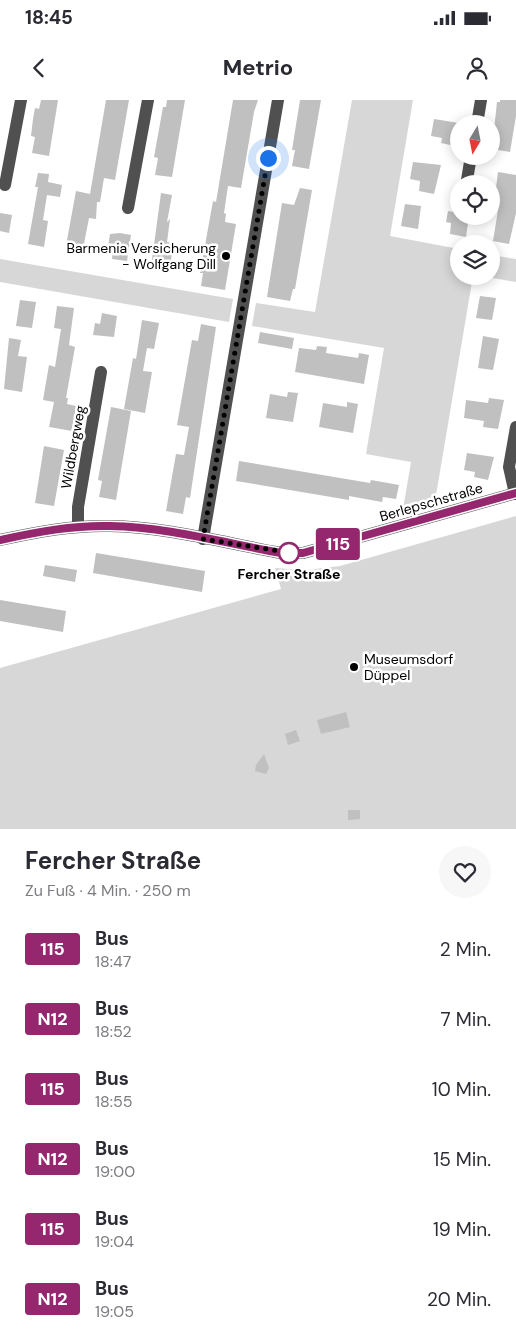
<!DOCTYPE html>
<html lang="de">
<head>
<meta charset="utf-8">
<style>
	body { margin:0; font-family:"DM Sans",sans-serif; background:#f7f7f7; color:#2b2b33; height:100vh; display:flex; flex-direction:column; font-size:19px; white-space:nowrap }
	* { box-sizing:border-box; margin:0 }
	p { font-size:16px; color:#7c7c81 }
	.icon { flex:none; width:28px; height:28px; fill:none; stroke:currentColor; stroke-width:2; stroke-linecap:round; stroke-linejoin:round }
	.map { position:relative; height:729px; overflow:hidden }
	.drawer { display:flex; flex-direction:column; background:#fff; flex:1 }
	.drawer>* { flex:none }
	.badge { padding:0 10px; border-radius:4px; font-size:18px; line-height:32px }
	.needle { width:32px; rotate:190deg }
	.controls { position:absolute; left:450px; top:15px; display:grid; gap:10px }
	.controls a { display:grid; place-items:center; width:50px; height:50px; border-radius:50%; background:#fff; box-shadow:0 2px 12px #0003; font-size:25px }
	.you { position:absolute; width:25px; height:25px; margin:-12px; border:4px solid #fff; border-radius:50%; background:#1a73e8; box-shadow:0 0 0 8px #1a73e833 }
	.map>.badge { position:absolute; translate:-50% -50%; box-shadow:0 0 0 2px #fff }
	.round { display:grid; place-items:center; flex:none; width:52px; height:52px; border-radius:26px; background:#f7f7f7 }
	.head { display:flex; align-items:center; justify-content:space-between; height:85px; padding:0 25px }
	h1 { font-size:24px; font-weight:700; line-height:38px }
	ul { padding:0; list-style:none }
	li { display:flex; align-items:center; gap:15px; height:70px; padding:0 25px }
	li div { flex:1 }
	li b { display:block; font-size:19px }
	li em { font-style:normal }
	li .badge { min-width:55px; font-weight:700; text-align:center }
	.status { display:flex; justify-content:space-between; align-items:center; height:35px; padding:0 25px; background:#fff; direction:ltr }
	.status svg { height:14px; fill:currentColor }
	header { display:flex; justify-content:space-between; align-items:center; height:65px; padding:0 25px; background:#fff; font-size:22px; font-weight:700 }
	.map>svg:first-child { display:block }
	.green { fill:#d7d7d7 }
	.building { fill:#c0c0c0 }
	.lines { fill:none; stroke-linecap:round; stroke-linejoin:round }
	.minor { stroke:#505050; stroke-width:12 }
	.line-casing { stroke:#fff; stroke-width:11 }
	.line { stroke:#95276e; stroke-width:8 }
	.walk { stroke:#000; stroke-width:5; stroke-dasharray:0 9 }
	.poi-dot { fill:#000; stroke:#fff; stroke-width:2 }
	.stop-dot { fill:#fff; stroke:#95276e; stroke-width:2.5 }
	.labels { text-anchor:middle; stroke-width:5; stroke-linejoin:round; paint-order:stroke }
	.poi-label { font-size:14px; fill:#000; stroke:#fff; text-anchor:end }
	.street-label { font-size:14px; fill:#000; stroke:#fff }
	.stop-label { font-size:14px; font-weight:bold; fill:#000; stroke:#fff }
</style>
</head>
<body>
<div class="status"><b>18:45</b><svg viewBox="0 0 49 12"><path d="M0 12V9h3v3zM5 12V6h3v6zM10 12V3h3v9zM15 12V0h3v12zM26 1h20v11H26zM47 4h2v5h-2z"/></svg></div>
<header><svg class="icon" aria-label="back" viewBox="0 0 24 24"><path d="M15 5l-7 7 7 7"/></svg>Metrio<svg class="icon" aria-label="person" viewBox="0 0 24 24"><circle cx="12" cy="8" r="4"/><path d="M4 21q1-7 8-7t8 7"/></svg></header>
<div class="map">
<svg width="516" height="729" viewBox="0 0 516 729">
	<rect width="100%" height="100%" fill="#fff"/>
	<g class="green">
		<path d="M352,0H413L390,136L459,149V176H473L435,401L403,409L411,362L366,354L384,248L252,226L256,203L315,212Z"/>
		<path d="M491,155L516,159V182L481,176H491Z"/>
		<path d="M0,159L233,199L229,222L0,182Z"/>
		<path d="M516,416V729H0V568L281,489L275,468L307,470L340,466Z"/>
	</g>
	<g class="building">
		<path d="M41,0H58L49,56L32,53L35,37L31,36L33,19L35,8L39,9Z"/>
		<path d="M106,0H129L115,80L104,78L100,102H97L96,119L89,118L82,154L65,151L76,91L90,94Z"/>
		<path d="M167,0H185L172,77L155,75L158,58L154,57L163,7H166Z"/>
		<path d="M233,0H258L254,12L241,88L228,86L224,113L226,114L225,122L236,124L225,190L201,186L203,173H200L213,101L216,102Z"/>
		<path d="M300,0H321L309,69L292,66L295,50H292Z"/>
		<path d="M500,0H516V16L510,52L492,49L497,2H500Z"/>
		<path d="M434,19L459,23L455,46L441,43L442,38L431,36Z"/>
		<path d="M413,62L441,65L434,94L419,91L420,81L410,79Z"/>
		<path d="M498,72L516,75V113L509,144L493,141L499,104H494Z"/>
		<path d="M38,73L49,74L48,82L62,85L60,97L47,95L43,120L48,121L44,147L28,144L38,87H35Z"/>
		<path d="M300,88L312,90L295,189H293L290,201L267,197L282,103L294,105Z"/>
		<path d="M161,93L172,95L167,122L170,119L167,142L174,143L169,170L151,167Z"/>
		<path d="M405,104L421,106L418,129L401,126Z"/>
		<path d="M448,111L459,113V116H469L466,137L450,134L451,123L446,122Z"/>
		<path d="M0,113L12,115L9,133L0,131Z"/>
		<path d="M120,133L131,135L127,161L112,159L113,148L108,147L110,134Z"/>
		<path d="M480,196L496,198L492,220L476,218Z"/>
		<path d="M20,200L36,202L32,228L16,226Z"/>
		<path d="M57,206L74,208L69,245L75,247L66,298H68L67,304L76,306L72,331L49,327L54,302L43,300L49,265L55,267L61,229L54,228Z"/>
		<path d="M102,213L117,216L114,237L93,235L95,223L100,224Z"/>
		<path d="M142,220L159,223L154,249L147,248L143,271L152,272L145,313L124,309L133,258L136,259Z"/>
		<path d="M201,224L216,227L190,398L186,397L183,414L166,411L176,354L184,355L189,327L177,325L192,240L198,241Z"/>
		<path d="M260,232L294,238L292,249L258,243Z"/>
		<path d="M483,236L499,239L493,270L478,268Z"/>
		<path d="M9,238L21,240L18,256L27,257L22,292L4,289Z"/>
		<path d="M317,246L327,247L326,253L358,258L359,253L369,255L364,284L295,272L299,248L316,250Z"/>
		<path d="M288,292L298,293L293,322L266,318L270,294L287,297Z"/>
		<path d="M489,298L504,300L498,329L483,327L484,321L464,318L466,300L488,303Z"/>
		<path d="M347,302L358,304L353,333L319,327L323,303L347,307Z"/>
		<path d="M111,307L131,311L116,400L99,397L102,381L98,380Z"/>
		<path d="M44,346L64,350L54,406L35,403Z"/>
		<path d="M467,353L494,357L488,380L474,377L475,372L464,370Z"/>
		<path d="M239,361L370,383L371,380L399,385L396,399L383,397L382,402L349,396V400L236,381Z"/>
		<path d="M96,453L205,471L202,492L93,473Z"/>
		<path d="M45,465L77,470L75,482L43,476Z"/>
		<path d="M0,500L66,511L63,532L0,521Z"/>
		<path d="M346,612L350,627L321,634L317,620Z"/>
		<path d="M296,630L300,641L288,645L285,634Z"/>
		<path d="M264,654L269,668L266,674L255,671L256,665Z"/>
		<path d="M348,710H360V719L348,720Z"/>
	</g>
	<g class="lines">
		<g class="minor">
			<path d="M477,24L481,0"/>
			<path d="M467,80L471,56"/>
			<path d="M5,85L21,0"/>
			<path d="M128,108L148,0"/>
			<path d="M515,394L509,367L516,327"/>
			<path d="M78,427V407L101,272"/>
			<path d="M203,439L278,0"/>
			<path d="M0,440C37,432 73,425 110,426C167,427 225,443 281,453H303L516,393"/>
		</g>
	</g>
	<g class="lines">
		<defs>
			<path id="line" d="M0,440C37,432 73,425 110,426C167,427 225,443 281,453H303L516,393"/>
		</defs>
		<use href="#line" class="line-casing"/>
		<use href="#line" class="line"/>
		<path class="walk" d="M268,58L203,439L292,453H289"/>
	</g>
	<g class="poi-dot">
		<circle cx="226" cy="156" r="5"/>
		<circle cx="354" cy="567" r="5"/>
	</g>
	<circle class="stop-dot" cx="289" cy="453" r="10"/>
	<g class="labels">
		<g class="poi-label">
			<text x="216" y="153">Barmenia Versicherung<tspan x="216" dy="16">- Wolfgang Dill</tspan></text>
			<text x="364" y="564" text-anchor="start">Museumsdorf<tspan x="364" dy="16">Düppel</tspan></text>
		</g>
		<g class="street-label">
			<text transform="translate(73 347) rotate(-80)" y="5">Wildbergweg</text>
			<text transform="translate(431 402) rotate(-16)" y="5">Berlepschstraße</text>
		</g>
		<g class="stop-label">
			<text x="289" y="479">Fercher Straße</text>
		</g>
	</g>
</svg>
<div class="controls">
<a><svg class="needle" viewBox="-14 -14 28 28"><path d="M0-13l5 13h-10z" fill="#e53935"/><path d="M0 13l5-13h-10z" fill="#7c7c81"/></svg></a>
<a><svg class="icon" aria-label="locate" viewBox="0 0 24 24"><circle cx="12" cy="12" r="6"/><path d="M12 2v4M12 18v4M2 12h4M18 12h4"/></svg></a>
<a><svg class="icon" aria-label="layers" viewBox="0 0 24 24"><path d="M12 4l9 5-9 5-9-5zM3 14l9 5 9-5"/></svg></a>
</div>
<div class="you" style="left:268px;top:58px"></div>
<b class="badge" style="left:338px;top:444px;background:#95276e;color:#fff">115</b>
</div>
<section class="drawer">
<div class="head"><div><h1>Fercher Straße</h1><p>Zu Fuß · 4 Min. · 250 m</p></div><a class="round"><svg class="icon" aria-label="heart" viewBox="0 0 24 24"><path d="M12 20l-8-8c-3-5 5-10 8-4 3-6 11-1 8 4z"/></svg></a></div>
<ul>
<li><span class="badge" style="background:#95276e;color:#fff">115</span><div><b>Bus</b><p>18:47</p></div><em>2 Min.</em></li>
<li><span class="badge" style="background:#95276e;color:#fff">N12</span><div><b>Bus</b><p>18:52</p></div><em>7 Min.</em></li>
<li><span class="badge" style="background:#95276e;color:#fff">115</span><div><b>Bus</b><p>18:55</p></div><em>10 Min.</em></li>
<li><span class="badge" style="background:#95276e;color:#fff">N12</span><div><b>Bus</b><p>19:00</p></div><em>15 Min.</em></li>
<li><span class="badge" style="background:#95276e;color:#fff">115</span><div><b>Bus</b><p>19:04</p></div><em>19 Min.</em></li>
<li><span class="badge" style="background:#95276e;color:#fff">N12</span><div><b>Bus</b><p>19:05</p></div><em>20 Min.</em></li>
</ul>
</section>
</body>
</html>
